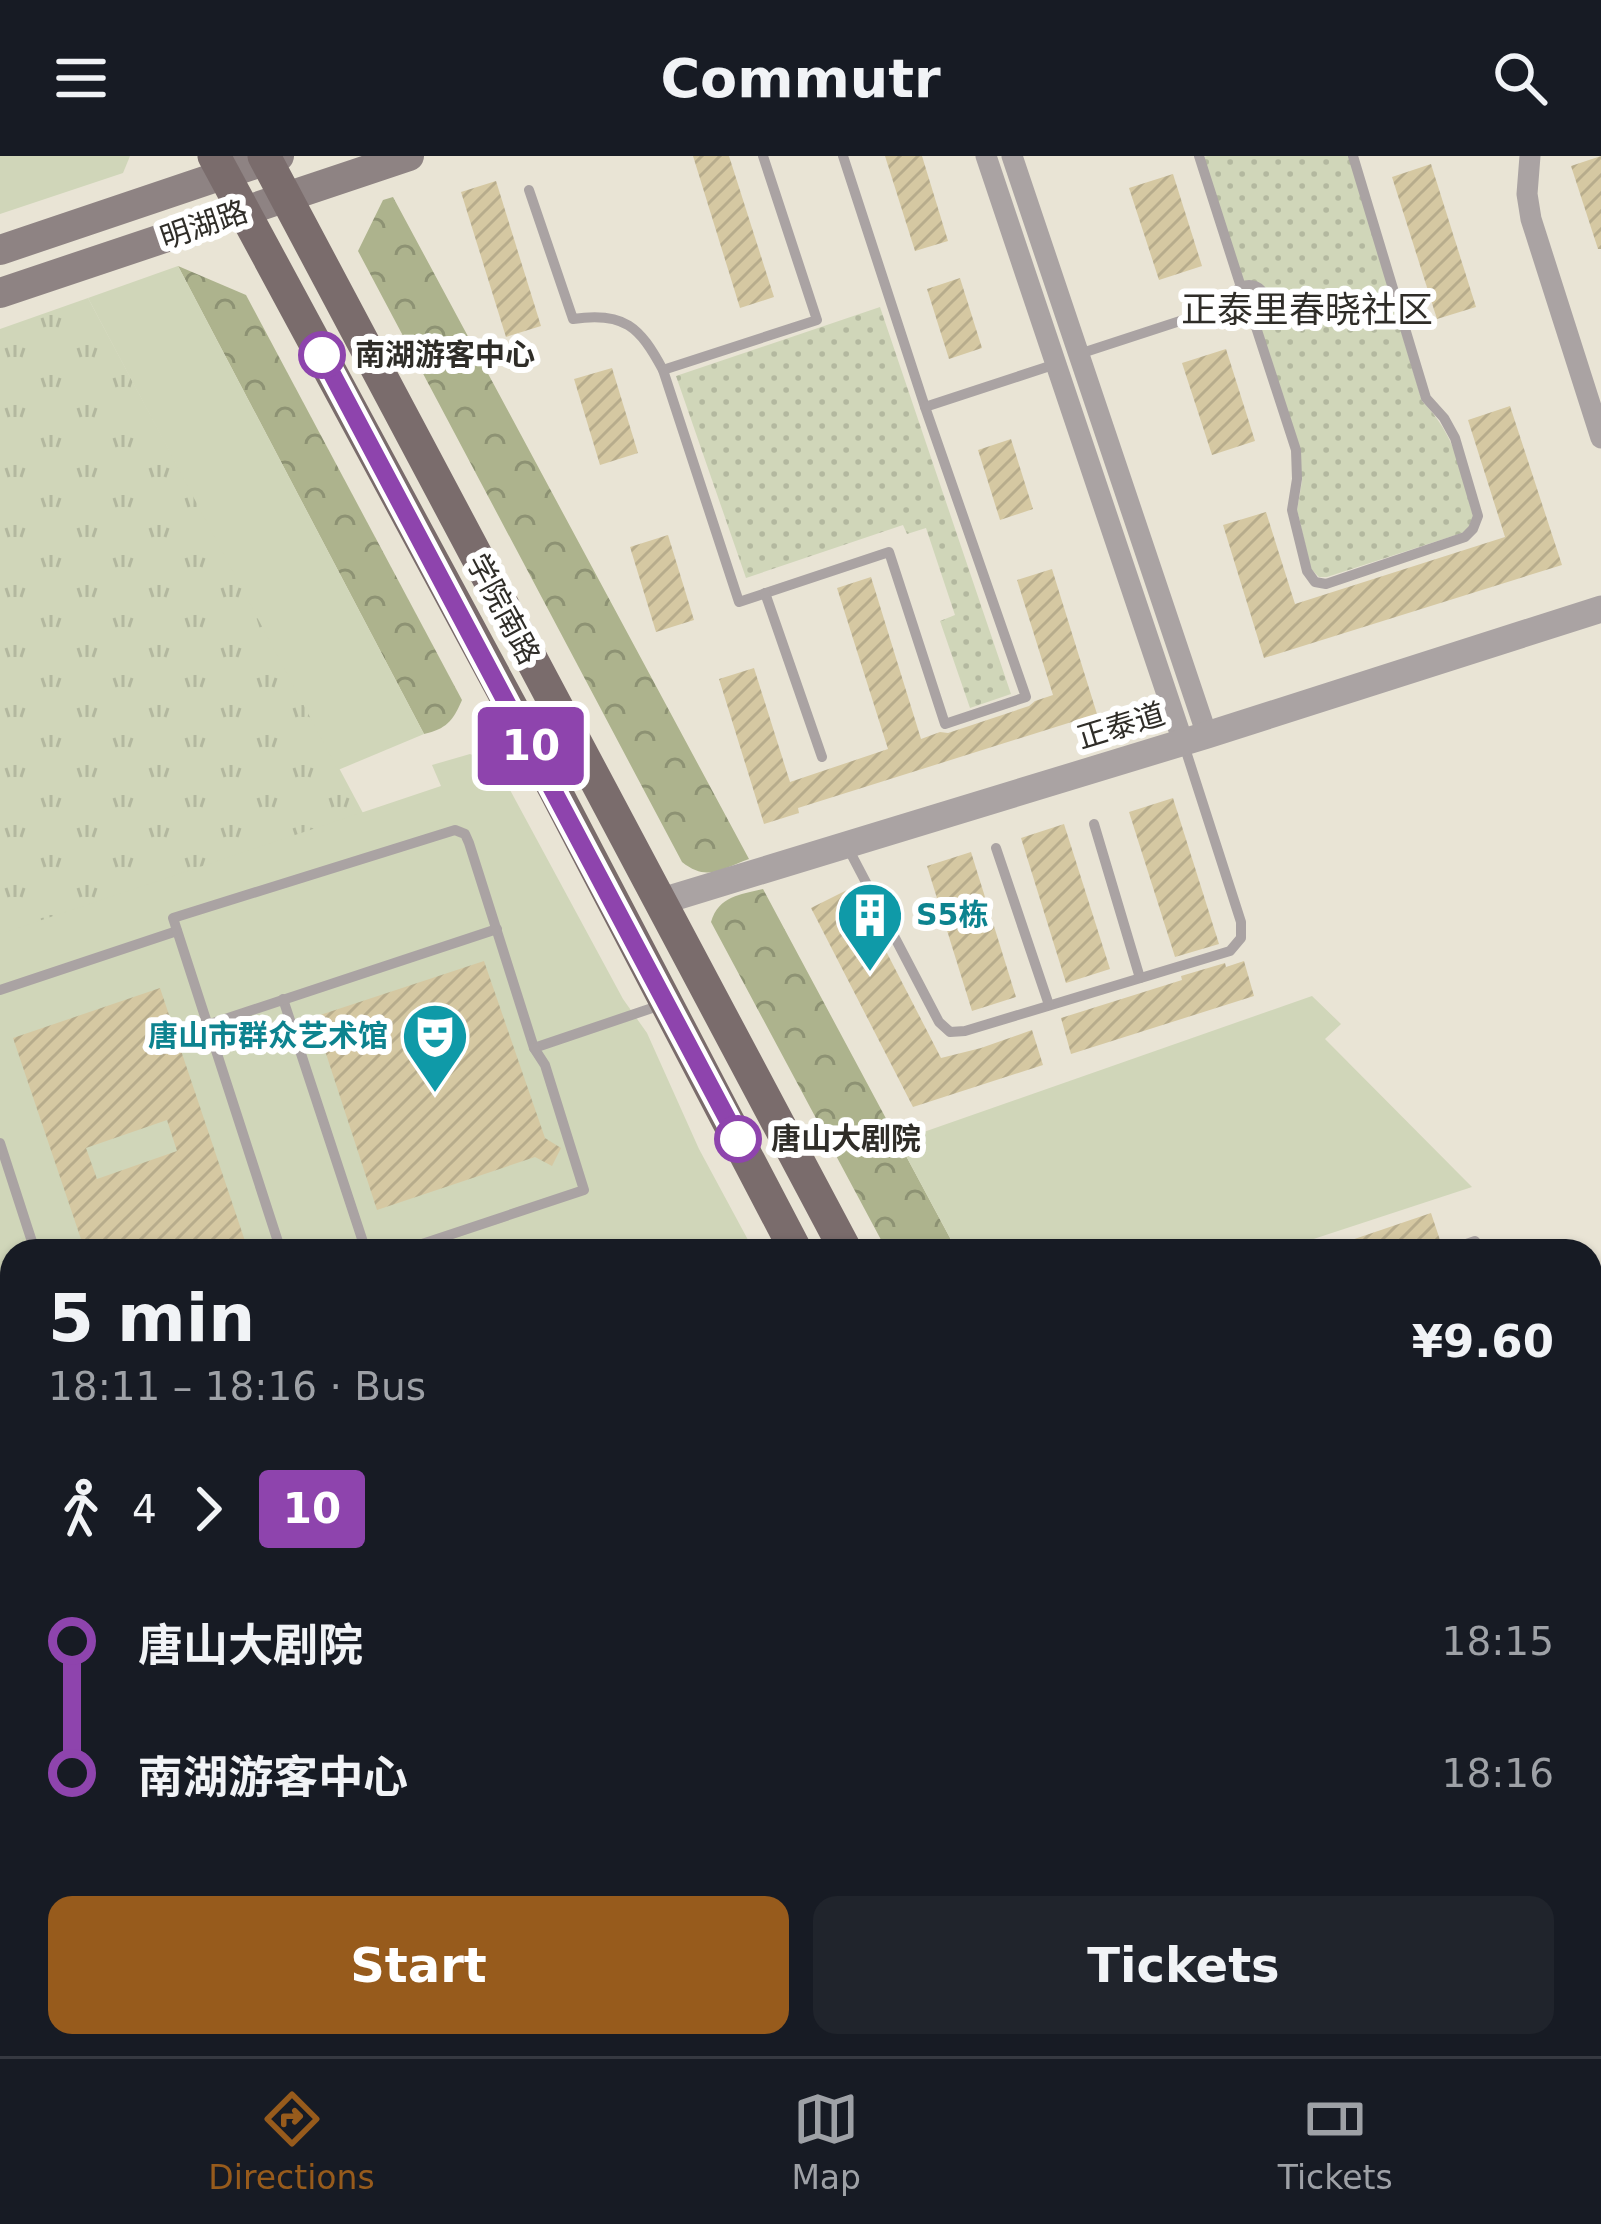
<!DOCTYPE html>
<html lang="en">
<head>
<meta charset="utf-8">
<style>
	body { margin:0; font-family:"DejaVu Sans","Noto Sans SC",sans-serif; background:#20242c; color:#f1f3f6; height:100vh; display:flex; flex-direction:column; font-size:45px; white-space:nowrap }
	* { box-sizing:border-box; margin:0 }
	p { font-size:39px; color:#9ea1a6 }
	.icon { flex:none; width:66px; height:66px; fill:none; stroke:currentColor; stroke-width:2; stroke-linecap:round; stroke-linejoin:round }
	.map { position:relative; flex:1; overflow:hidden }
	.details { position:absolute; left:0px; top:1083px; width:1602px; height:819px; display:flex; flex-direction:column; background:#171b24; border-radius:36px 36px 0 0; box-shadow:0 3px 9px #0004 }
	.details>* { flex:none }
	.badge { padding:0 24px; border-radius:9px; font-size:42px; line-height:78px }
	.map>.badge { position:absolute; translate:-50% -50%; box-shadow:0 0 0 6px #fff }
	.legs { display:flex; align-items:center; gap:18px; height:132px; padding:0 48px; font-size:39px }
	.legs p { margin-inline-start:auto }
	.headline { display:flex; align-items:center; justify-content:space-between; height:204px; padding:0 48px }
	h1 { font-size:66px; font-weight:800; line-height:90px }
	.primary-button { display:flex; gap:24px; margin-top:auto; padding:24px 48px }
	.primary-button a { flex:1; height:138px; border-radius:24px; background:#975b1c; color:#fff; font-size:48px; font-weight:800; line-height:138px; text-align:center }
	.primary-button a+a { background:#20242c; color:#f1f3f6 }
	ul { padding:0 48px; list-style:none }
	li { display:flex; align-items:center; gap:42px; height:132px; font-size:45px }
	li i { display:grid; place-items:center; width:18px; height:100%; margin:0 15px; background:currentColor }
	li i::after { content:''; width:30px; height:30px; margin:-15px; border:9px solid; border-radius:50%; background:#171b24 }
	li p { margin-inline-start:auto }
	li:first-child i { background:linear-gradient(#0000 50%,currentColor 0) }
	li:last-child i { background:linear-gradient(currentColor 50%,#0000 0) }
	header { display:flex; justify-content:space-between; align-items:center; height:156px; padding:0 48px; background:#171b24; font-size:54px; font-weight:800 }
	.dock { display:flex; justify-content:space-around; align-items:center; height:168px; border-top:3px solid #363941; background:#171b24; font-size:33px; color:#9ea1a6 }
	.dock a { display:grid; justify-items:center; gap:6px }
	.dock .current { color:#975b1c }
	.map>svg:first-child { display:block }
	.grass { fill:url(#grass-tufts) }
	.forest { fill:url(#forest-crowns) }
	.park { fill:#d0d6b9 }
	.garden { fill:url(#garden-dots) }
	.building { fill:url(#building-hatch); fill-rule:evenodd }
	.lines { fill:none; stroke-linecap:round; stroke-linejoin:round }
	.service { stroke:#aaa3a3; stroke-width:10 }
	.minor { stroke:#aaa3a3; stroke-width:21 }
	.tertiary { stroke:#aaa3a3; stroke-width:27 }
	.secondary { stroke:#8e8383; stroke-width:30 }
	.primary { stroke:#7a6c6c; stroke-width:33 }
	.line-1-casing { stroke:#fff; stroke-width:27 }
	.line-1 { stroke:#8e44ad; stroke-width:18 }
	.stop-1-dot { fill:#fff; stroke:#8e44ad; stroke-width:6 }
	.labels { text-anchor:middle; stroke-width:12; stroke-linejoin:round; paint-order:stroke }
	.street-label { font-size:30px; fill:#2f2d28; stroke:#fff }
	.stop-label { font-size:30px; font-weight:bold; fill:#2f2d28; stroke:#fff; text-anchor:start }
	.culture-label { font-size:30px; font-weight:bold; fill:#0d838f; stroke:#fff; text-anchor:start }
	.quarter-label { font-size:36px; fill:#2f2d28; stroke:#fff }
</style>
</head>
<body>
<header><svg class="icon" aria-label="menu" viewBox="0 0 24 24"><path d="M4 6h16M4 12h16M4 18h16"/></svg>Commutr<svg class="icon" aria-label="search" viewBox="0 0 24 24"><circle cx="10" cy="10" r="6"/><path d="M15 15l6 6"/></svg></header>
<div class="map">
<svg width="1601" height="1900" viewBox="0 0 1601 1900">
	<defs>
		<pattern id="grass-tufts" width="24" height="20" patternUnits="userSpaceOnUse" patternTransform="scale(3)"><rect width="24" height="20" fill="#d0d6b9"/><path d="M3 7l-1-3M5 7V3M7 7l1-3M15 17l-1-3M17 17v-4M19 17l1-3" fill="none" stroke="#b3b89f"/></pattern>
		<pattern id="forest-crowns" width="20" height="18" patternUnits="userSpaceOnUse" patternTransform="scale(3)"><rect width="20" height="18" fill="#adb38d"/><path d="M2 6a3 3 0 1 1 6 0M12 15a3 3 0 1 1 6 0" fill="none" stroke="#8d9273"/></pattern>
		<pattern id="garden-dots" width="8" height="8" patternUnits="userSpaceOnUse" patternTransform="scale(3)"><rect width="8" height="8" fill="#d0d6b9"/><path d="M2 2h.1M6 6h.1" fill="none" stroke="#b3b89f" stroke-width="1.8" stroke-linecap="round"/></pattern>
		<pattern id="building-hatch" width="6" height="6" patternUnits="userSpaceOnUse" patternTransform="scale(3)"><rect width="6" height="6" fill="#d5c8a2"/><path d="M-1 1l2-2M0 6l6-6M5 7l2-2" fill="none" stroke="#b7ac8c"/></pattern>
	</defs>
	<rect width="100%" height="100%" fill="#e9e4d5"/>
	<path class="grass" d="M88,142L363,657L0,815V173Z"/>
	<g class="forest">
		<path d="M393,41L749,703C721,713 707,726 682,706L358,95L383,44Z"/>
		<path d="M178,110L246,139L462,544C453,565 446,573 424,578Z"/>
		<path d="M763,733L957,1095H887L711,766C719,740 739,739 763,733Z"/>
	</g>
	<g class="park">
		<path d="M0,0H130L123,17L0,58Z"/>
		<path d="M178,110L424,578L338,614L88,142Z"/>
		<path d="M470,598L496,608L623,843L647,877L699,993L754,1095H12V1890H1179L1184,1900H0V778L441,630L432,609Z"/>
		<path d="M1312,840L1341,868L1325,883L1472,1031L1277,1095H957L898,985Z"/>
	</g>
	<g class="garden">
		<path d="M1207,0H1349L1422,245C1457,281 1460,314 1473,360L1469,371L1462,377L1327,421H1319L1311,413L1297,354L1302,325L1258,165L1269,154V139L1259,127L1243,126L1203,1Z"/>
		<path d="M880,151L1011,538L970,552L940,465L955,459L926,372L907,378L903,369L746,422L676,220Z"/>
	</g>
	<g class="building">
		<path d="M693,0H729L774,141L740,152Z"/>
		<path d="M885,0H922L948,85L915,95Z"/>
		<path d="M1601,0V93H1598L1571,10Z"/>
		<path d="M1431,8L1476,151L1437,163L1392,21Z"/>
		<path d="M1173,18L1202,110L1159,124L1129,32Z"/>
		<path d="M496,25L541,170L506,181L461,36Z"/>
		<path d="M960,122L982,192L949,203L927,133Z"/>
		<path d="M1226,193L1255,285L1212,299L1182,207Z"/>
		<path d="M612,212L638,297L600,309L574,223Z"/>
		<path d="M1510,250L1562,409L1264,502L1223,369L1266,356L1295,448L1505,381L1468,264Z"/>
		<path d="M1011,283L1033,353L1000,364L978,294Z"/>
		<path d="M668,379L694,464L656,476L630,391Z"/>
		<path d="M1052,413L1097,558L798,652L799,657L764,668L719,523L754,512L790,626L888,593L837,432L871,421L921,583L940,576L948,577L1029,550L1035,545L1053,539L1017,424Z"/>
		<path d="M1173,642L1219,788L1175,801L1129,656Z"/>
		<path d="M1064,668L1110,813L1066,827L1021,682Z"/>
		<path d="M971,696L1016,841L972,855L927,710Z"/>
		<path d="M853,731L941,902L981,892L1032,874L1043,909L913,951L811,752Z"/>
		<path d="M484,805L545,982L561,992L552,1010L535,1001L377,1054L314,861Z"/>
		<path d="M1244,805L1254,840L1071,898L1061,862L1182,824L1181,820L1225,807L1226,811Z"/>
		<path d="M160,832L245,1085L215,1095H85L13,882ZM167,964L177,995L97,1023L86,992Z"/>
		<path d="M1431,1057L1441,1087L1436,1094L1329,1095L1328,1092Z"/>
	</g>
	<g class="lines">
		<g class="service">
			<path d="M843,0L925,251"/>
			<path d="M1199,0L1241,131"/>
			<path d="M529,34L573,163C624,155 640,171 663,214L739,446L889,396L945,568L1026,541L925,251L1056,208"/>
			<circle cx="1249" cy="146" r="17"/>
			<path d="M1253,162L1296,294L1297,323L1292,354L1307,415L1315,426L1326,428L1465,381L1473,373L1478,360L1455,282L1444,262L1426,242L1353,0"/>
			<path d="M1079,198L1232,148"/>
			<path d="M663,214L817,164L763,0"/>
			<path d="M765,437L822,601"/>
			<path d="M1094,668L1140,822"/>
			<path d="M848,692L939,866L950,876L965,875L1230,795L1241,782V766L1183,586"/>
			<path d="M996,692L1049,849"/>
			<path d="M0,834L177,775"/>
			<path d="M283,843L366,1095"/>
			<path d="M207,869L497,773"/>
			<path d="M0,987L35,1095"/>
			<path d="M281,1095L173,762L455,674L465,678L469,687L534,892L664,848"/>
			<path d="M401,1095L584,1034L545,909L534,892"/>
			<path d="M1446,1095L1475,1085L1484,1095"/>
			<path d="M0,1134L12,1170"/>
			<path d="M0,1249L12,1245"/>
			<path d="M0,1523L12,1519"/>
			<path d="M445,1890L448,1900"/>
			<path d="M655,1890L657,1900"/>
			<path d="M1098,1890L1103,1900"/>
		</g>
		<g class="minor">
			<path d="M986,0L1183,586"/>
			<path d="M1012,0L1207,579"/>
			<path d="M1530,0L1527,38L1531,63L1601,282"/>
			<path d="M1590,1471L1601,1509"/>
			<path d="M1601,1567L1592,1581L1594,1595L1601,1603"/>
			<path d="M1582,1900L1601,1894"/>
		</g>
		<g class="tertiary">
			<path d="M659,746L1207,579L1601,453"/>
			<path d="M1590,1293L1601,1290"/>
		</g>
		<g class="secondary">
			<path d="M0,94L279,0"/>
			<path d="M0,137L409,0"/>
		</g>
		<g class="primary">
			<path d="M214,0L521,569L796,1095"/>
			<path d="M264,0L846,1095"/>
			<path d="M1218,1890L1223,1900"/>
			<path d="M1268,1890L1273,1900"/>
		</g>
	</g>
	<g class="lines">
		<defs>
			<path id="line-1" d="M322,199L738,983"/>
		</defs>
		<use href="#line-1" class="line-1-casing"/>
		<use href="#line-1" class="line-1"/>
	</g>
	<defs>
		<symbol id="building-pin" viewBox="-11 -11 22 30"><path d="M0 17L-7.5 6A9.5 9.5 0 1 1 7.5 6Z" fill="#0f9aa8" stroke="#fff"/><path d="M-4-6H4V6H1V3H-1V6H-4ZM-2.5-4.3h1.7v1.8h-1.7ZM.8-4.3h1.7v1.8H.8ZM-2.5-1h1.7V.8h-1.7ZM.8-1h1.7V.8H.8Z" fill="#fff"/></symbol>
		<symbol id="theatre-pin" viewBox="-11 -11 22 30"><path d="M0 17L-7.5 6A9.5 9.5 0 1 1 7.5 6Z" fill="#0f9aa8" stroke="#fff"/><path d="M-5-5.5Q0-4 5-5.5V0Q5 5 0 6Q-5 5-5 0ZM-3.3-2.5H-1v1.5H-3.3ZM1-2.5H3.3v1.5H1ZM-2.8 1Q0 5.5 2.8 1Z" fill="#fff"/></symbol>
	</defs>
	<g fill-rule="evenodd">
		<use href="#building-pin" x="832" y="721" width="76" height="104"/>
		<use href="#theatre-pin" x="397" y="842" width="76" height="104"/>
	</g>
	<g class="stop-1-dot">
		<circle cx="322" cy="199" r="21"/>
		<circle cx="738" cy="983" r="21"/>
	</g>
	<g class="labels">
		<g class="street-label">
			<text transform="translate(204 69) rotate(-19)" y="10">明湖路</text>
			<text transform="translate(503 453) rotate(62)" y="10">学院南路</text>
			<text transform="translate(1121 570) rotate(-17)" y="10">正泰道</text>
		</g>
		<g class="stop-label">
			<text x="355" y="209">南湖游客中心</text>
			<text x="771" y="993">唐山大剧院</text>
		</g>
		<g class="culture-label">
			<text x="916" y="769">S5栋</text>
			<text x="388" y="890" text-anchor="end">唐山市群众艺术馆</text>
		</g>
		<g class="quarter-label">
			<text x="1307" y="166">正泰里春晓社区</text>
		</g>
	</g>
</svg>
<b class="badge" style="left:531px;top:590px;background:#8e44ad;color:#fff">10</b>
<section class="details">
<div class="headline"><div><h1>5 min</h1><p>18:11 – 18:16 · Bus</p></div><b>¥9.60</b></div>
<div class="legs"><svg class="icon" aria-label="walk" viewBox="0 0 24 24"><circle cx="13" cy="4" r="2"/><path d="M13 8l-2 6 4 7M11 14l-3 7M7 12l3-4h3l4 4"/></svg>4<svg class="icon" aria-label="forward" viewBox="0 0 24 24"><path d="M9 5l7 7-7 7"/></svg><b class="badge" style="background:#8e44ad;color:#fff">10</b></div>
<ul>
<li><i style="color:#8e44ad"></i><b>唐山大剧院</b><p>18:15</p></li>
<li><i style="color:#8e44ad"></i><b>南湖游客中心</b><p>18:16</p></li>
</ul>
<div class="primary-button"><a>Start</a><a>Tickets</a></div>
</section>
</div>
<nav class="dock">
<a class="current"><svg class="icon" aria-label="directions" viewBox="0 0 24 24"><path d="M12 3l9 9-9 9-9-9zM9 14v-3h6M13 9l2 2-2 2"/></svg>Directions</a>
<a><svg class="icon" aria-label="map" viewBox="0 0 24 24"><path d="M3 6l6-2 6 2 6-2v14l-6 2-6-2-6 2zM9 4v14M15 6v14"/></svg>Map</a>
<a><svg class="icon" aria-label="tickets" viewBox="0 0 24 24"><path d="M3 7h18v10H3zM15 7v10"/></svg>Tickets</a>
</nav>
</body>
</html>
